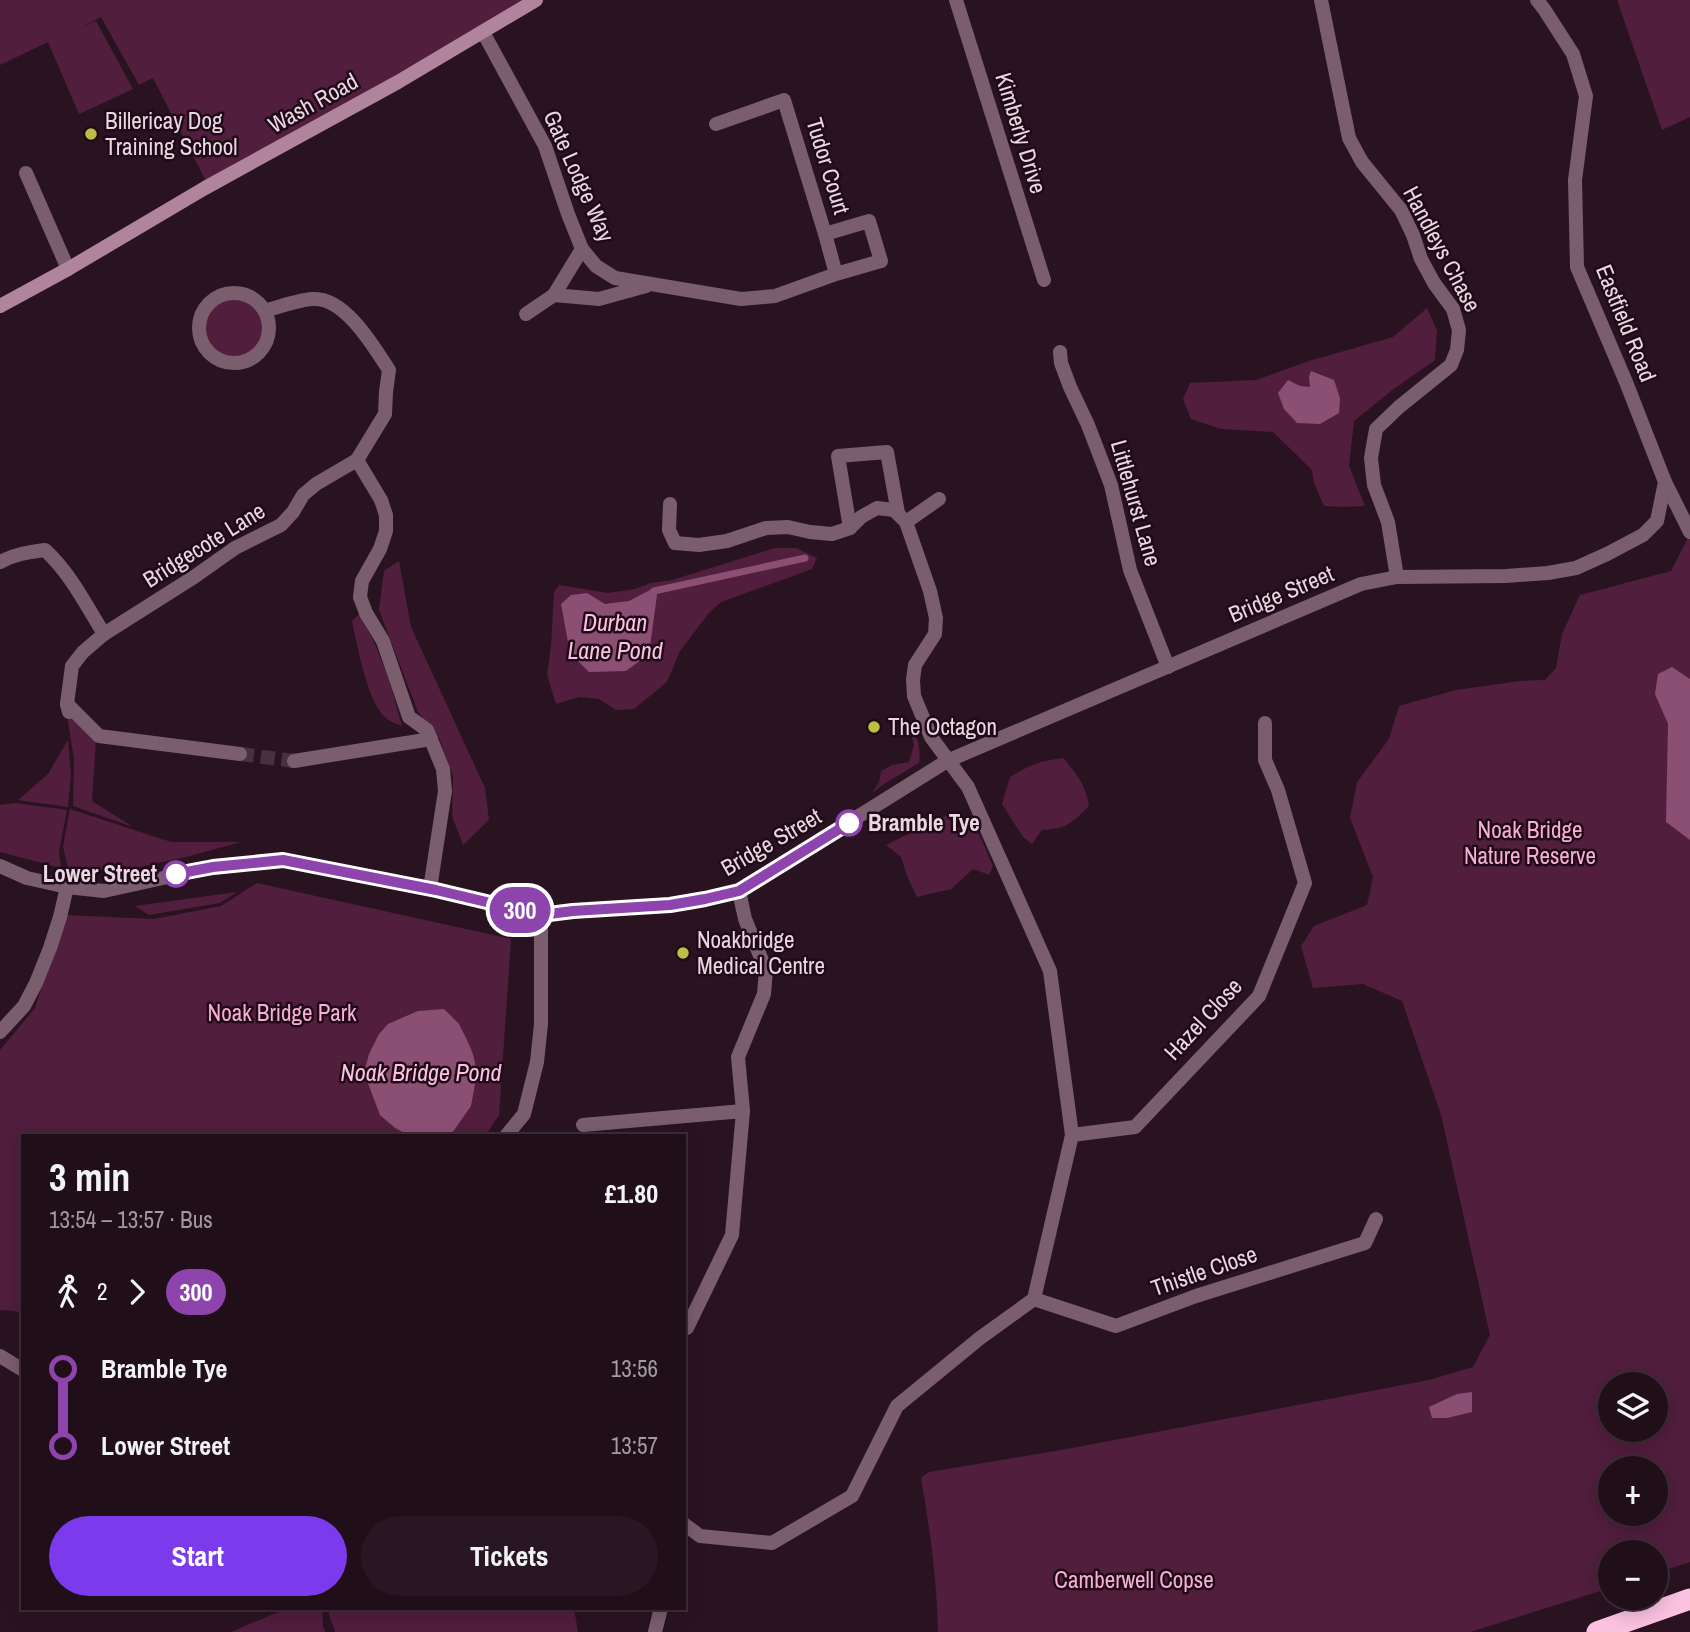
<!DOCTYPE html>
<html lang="en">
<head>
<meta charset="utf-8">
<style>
	body { margin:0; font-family:"Archivo Narrow",sans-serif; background:#281722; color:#f1f3f6; height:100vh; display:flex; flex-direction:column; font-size:26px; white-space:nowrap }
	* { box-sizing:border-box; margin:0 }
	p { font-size:23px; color:#a29ca2 }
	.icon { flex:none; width:38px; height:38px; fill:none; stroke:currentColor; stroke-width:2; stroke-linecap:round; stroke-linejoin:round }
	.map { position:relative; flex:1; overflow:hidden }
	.drawer { position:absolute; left:21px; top:1134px; width:665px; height:476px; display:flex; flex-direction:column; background:#200e19; border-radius:0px; box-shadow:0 4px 18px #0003,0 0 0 2px #3d2e38 }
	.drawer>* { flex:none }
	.badge { padding:0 14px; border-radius:23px; font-size:24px; line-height:46px }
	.buttons { position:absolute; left:1598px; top:1372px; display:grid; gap:14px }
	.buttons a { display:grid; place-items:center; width:70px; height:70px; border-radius:50%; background:#200e19; box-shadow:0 4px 18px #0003,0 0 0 2px #3d2e38; font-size:35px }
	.map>.badge { position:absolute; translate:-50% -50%; box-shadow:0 0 0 4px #fff }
	.legs { display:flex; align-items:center; gap:10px; height:77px; padding:0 28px; font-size:23px }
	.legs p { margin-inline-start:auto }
	.overview { display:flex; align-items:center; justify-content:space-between; height:119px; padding:0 28px }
	h1 { font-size:38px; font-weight:700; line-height:52px }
	.action { display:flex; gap:14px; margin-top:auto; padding:14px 28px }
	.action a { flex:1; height:80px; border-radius:42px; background:#7c3aed; color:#fff; font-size:28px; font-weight:700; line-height:80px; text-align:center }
	.action a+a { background:#281722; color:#f1f3f6 }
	ul { padding:0 28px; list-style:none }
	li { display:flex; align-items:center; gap:24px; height:77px; font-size:26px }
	li i { display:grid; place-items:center; width:10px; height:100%; margin:0 9px; background:currentColor }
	li i::after { content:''; width:18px; height:18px; margin:-9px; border:5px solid; border-radius:50%; background:#200e19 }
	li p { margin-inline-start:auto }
	li:first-child i { background:linear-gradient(#0000 50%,currentColor 0) }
	li:last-child i { background:linear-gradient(currentColor 50%,#0000 0) }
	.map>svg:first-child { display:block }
	.green { fill:#511e3e; fill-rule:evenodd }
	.water { fill:#8c4f74 }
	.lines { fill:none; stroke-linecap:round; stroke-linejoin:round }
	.stream { stroke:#8c4f74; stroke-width:7 }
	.street-tunnel { stroke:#47313e; stroke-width:14; stroke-dasharray:14 7; stroke-linecap:butt }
	.street { stroke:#7a5e6e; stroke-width:14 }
	.secondary { stroke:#b1849d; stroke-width:14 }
	.highway { stroke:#fac1e1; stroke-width:21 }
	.line-1-casing { stroke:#fff; stroke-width:16 }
	.line-1 { stroke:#8e44ad; stroke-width:10 }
	.poi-dot { fill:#bcbf44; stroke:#200a18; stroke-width:2.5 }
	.stop-1-dot { fill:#fff; stroke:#8e44ad; stroke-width:3.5 }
	.labels { text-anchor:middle; stroke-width:5; stroke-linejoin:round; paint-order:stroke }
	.street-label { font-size:23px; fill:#e9d8e1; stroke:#200a18 }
	.poi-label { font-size:23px; fill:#e9d8e1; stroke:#200a18; text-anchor:start }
	.stop-label { font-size:23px; font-weight:bold; fill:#e9d8e1; stroke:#200a18; text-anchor:start }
	.park-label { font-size:23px; fill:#f7afd8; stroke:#200a18 }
	.water-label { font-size:24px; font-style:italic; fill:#fbc3e2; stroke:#200a18 }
</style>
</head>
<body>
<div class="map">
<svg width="1690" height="1632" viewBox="0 0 1690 1632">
	<rect width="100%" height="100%" fill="#2a1321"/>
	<g class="green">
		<path d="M0,0H542L207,183L153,78L139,85L101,17L82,27L96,21L133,89L79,114L48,42L0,65Z"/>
		<path d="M1617,0H1690V117L1662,130Z"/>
		<circle cx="234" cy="328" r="35"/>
		<path d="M1427,308L1437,331L1435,360L1391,391L1354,421L1349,466L1365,506L1343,507L1324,506L1314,483L1312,470L1273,432L1221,429L1191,419L1183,399L1190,383L1256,380L1309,361L1393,337Z"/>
		<path d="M1690,534V1562L1656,1573V1552H1610V1588L1470,1632H938C937,1581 930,1529 921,1478L929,1472L1067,1449L1429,1380L1473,1367L1490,1335L1441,1115L1402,1001L1363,984L1313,988L1301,946L1314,926L1367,905L1373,877L1350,818L1357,782L1389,739L1399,706L1456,690L1520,681L1545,680L1556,668L1562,634L1580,595L1671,571ZM1610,1384H1656V1430H1610ZM1610,1468H1656V1514H1610Z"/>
		<path d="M775,548H796L817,558L812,569L721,602L708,614L680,651L667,682L634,709L616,710L599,699L579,697L556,704L547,675L551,646L554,592L559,585L608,593L635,589L651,583L672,580Z"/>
		<path d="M399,561L411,627L485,788L489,820L463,845L452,816L453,776L439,738L418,712L379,610L384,571Z"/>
		<path d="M359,614C381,651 391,685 402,726C397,724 391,722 387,719C368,705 357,645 352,621Z"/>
		<path d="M66,709L96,740L92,801L133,827L73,806L74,759Z"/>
		<path d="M913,727C918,740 921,749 919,763L884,784L872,793L879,782L881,771L892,765L909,762L914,745L911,733Z"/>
		<path d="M68,740L71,774L68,807L18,800L48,774Z"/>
		<path d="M1063,758C1076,773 1086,785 1089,806C1072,823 1067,829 1042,830L1032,844L1023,837L1002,804L1010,777C1030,765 1040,761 1063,758Z"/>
		<path d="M15,803L67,810L59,852L61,868L0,852V805Z"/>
		<path d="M70,809L171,842H241L190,856L122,871L68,869L63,846Z"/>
		<path d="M960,815C978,823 985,849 993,866L989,875L973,869L951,889L917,897L908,878L901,857L886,845L945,816Z"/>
		<path d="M257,883L511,939L499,1115L485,1136H23V1315L15,1311L0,1310V1050L35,1008L65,915L154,919L221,906Z"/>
		<path d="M237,892L220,903L149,915L135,906Z"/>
		<path d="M278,1608H322L323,1626L325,1632H231L278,1612Z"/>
		<path d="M329,1608H574L578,1632H335L329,1614Z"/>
	</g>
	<g class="water">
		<path d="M1311,371L1334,380L1340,398L1339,413L1320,424L1297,423L1284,409L1278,393L1288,380L1300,386L1310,387L1309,377Z"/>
		<path d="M652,589L657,595L649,654L626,671L589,672L570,653L561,604L571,595L587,593L605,604L629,601Z"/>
		<path d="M1672,667L1690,679V840L1666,822L1668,724L1655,694L1658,674Z"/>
		<path d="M444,1009L459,1024L467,1040L473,1054L477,1073L471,1106L450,1136H410L395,1128L380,1115L364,1073L369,1054L379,1034L388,1024L418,1011Z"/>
		<path d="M1472,1392V1412L1447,1418H1432L1429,1407L1457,1394Z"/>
	</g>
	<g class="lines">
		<path class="stream" d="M654,591L805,558"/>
		<path class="street-tunnel" d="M240,754L294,761"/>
		<g class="street">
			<path d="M956,0L1044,280"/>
			<path d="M1321,0L1349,138L1362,162L1401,210L1413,235L1421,259L1434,283L1453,309L1459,330L1457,350L1451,365L1399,407L1376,429L1371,458L1374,485L1388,522L1397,577"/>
			<path d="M483,32L545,146L568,214L582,249L596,266L615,278L741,299L775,296L836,274L881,261L869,221L825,234L836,274"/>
			<path d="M716,124L784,100L825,234"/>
			<path d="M26,173L68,269"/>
			<path d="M582,249L554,295L599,299L646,286"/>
			<circle cx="234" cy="328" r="35"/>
			<path d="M265,311C281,306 297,300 313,299C345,297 374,347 389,370L386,392L385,414L357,460"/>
			<path d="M526,314L554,295"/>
			<path d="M1060,352L1061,363L1070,387L1088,425L1111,485L1130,570L1168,667"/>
			<path d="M1665,482L1690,532"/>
			<path d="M670,504L669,530L675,543L699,545L727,541L766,528L788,527L810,532L832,534L850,528L861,517L877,508L894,510L906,522L930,591L936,618L935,634L915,665L913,680L914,696L931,737L968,787L1050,971L1072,1135L1034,1299L980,1338L897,1406L852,1496L772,1543L700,1536L684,1524"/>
			<path d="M906,522L939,499"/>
			<path d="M850,528L838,456L887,452L898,513"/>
			<path d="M0,562C15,554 29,552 45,550C71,574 86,605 104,634"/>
			<path d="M67,704L99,736L240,754"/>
			<path d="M69,712L67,704L72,666L83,652L104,634L194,577L235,548L281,525L293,512L303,495L316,484L357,460L381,500L386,515V531L380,549L362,581L360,597L366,613L383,641L409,717L427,730L443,769L445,791L430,889"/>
			<path d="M294,761L431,739"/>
			<path d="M0,866L27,878L67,887L104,891L213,867L283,860L436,890L541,915L573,911L670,905L705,899L739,891L947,761L1361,584L1397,577L1506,576L1548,573L1576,568L1607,554L1643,535L1657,521L1665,482L1626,382L1577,267L1575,180L1586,96L1573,54L1544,9L1537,0"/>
			<path d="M0,1032L24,1006L36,983L50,948L60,917L67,887"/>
			<path d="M583,1125L743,1111L738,1057L764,994L766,970L745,919L739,891"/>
			<path d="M1072,1135L1135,1127L1259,996L1305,883L1278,790L1265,760V723"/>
			<path d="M506,1136L524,1114L537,1062L541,1024V915"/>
			<path d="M1034,1299L1116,1326L1196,1296L1365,1243L1376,1219"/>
			<path d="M687,1328L732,1235L743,1111"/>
			<path d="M0,1356L23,1370"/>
			<path d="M655,1632L661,1608"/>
		</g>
		<path class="secondary" d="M0,306L68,269L205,188L398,82L536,0"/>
		<path class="highway" d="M1597,1632L1690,1599"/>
	</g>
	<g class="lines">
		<defs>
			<path id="line-1" d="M176,874L213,867L283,860L436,890L541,915L573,911L670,905L705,899L739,891L849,823"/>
		</defs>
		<use href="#line-1" class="line-1-casing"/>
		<use href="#line-1" class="line-1"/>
	</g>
	<g class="poi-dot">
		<circle cx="91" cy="134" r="7"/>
		<circle cx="874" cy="727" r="7"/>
		<circle cx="683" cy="953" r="7"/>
	</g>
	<g class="stop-1-dot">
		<circle cx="849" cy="823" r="12"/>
		<circle cx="176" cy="874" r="12"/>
	</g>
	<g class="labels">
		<g class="street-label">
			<text transform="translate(313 103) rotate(-29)" y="8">Wash Road</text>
			<text transform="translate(1021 133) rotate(73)" y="8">Kimberly Drive</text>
			<text transform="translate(828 166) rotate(73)" y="8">Tudor Court</text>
			<text transform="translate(579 176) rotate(66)" y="8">Gate Lodge Way</text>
			<text transform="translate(1442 249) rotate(62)" y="8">Handleys Chase</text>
			<text transform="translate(1626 323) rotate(68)" y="8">Eastfield Road</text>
			<text transform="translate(1136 503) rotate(74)" y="8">Littlehurst Lane</text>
			<text transform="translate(204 545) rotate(-32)" y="8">Bridgecote Lane</text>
			<text transform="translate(1281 594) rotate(-23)" y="8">Bridge Street</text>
			<text transform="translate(771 842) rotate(-30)" y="8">Bridge Street</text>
			<text transform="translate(1203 1019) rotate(-47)" y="8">Hazel Close</text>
			<text transform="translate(1204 1271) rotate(-19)" y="8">Thistle Close</text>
		</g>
		<g class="poi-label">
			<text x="105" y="129">Billericay Dog<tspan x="105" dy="26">Training School</tspan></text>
			<text x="888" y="735">The Octagon</text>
			<text x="697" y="948">Noakbridge<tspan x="697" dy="26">Medical Centre</tspan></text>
		</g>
		<g class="stop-label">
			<text x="868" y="831">Bramble Tye</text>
			<text x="157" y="882" text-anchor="end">Lower Street</text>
		</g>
		<g class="park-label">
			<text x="1530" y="838">Noak Bridge<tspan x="1530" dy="26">Nature Reserve</tspan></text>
			<text x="282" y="1021">Noak Bridge Park</text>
			<text x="1134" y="1588">Camberwell Copse</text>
		</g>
		<g class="water-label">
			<text x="615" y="631">Durban<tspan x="615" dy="28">Lane Pond</tspan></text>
			<text x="421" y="1081">Noak Bridge Pond</text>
		</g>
	</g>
</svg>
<div class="buttons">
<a><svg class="icon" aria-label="layers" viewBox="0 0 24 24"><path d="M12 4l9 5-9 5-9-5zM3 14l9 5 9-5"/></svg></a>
<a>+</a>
<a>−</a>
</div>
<b class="badge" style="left:520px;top:910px;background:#8e44ad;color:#fff">300</b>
<section class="drawer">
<div class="overview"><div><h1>3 min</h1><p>13:54 – 13:57 · Bus</p></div><b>£1.80</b></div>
<div class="legs"><svg class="icon" aria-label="walk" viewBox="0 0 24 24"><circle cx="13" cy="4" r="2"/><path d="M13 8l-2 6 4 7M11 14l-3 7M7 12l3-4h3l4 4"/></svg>2<svg class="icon" aria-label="forward" viewBox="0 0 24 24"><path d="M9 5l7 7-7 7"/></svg><b class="badge" style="background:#8e44ad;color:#fff">300</b></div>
<ul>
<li><i style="color:#8e44ad"></i><b>Bramble Tye</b><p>13:56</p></li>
<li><i style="color:#8e44ad"></i><b>Lower Street</b><p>13:57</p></li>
</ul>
<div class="action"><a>Start</a><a>Tickets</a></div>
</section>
</div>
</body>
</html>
